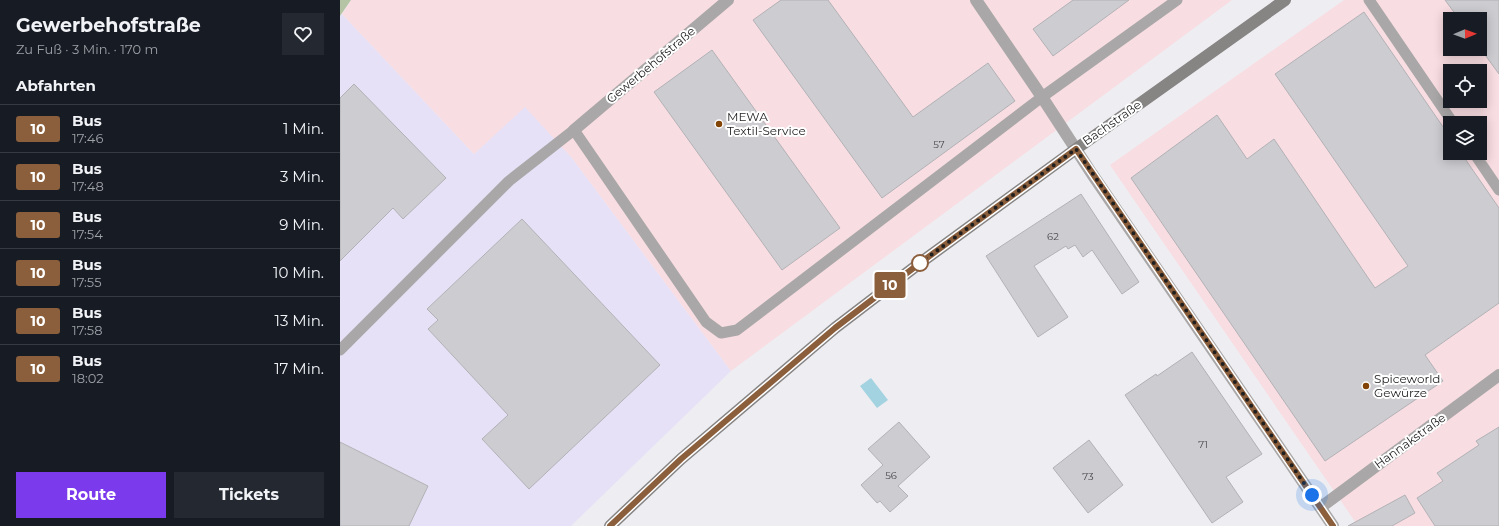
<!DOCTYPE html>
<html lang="de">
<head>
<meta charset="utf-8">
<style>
	body { margin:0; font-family:Montserrat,sans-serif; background:#242831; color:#f1f3f6; height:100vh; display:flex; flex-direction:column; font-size:15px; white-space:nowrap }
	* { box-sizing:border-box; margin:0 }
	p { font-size:13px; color:#9ea1a6 }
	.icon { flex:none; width:22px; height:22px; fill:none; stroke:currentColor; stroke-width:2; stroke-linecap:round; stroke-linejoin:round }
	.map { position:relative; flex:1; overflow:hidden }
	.side { display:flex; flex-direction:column; background:#171b24; width:340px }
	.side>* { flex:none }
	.badge { padding:0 8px; border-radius:3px; font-size:14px; line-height:26px }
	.needle { width:26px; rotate:89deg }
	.tools { position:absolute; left:1103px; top:12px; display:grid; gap:8px }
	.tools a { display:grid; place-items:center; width:44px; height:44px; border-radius:0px; background:#171b24; box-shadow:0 2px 10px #0003; font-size:20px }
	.you { position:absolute; width:20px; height:20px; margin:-10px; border:3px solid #fff; border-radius:50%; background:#1a73e8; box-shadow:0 0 0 6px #1a73e833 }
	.map>.badge { position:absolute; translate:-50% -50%; box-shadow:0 0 0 2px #fff }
	h2 { padding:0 16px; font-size:15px; line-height:36px }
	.round { display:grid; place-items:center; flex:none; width:42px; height:42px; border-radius:0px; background:#242831 }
	.headline { display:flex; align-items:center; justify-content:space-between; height:68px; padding:0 16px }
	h1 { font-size:19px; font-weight:700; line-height:30px }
	.cta { display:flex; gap:8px; margin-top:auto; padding:8px 16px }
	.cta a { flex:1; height:46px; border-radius:0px; background:#7c3aed; color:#fff; font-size:16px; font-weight:700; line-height:46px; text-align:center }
	.cta a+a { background:#242831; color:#f1f3f6 }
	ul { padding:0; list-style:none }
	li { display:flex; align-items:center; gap:12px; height:48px; padding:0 16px; border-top:1px solid #363941 }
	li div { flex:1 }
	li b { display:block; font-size:15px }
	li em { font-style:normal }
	li .badge { min-width:44px; font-weight:700; text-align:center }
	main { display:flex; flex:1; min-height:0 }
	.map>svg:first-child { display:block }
	.commercial { fill:#e7e1f7 }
	.industrial { fill:#f8dde2; fill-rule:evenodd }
	.green { fill:#b5c4a4 }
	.water { fill:#a3d2e0 }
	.building { fill:#ccccd1; stroke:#b2b2b6 }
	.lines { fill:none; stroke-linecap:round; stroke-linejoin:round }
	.lane { stroke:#a9a7a7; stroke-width:11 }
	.street { stroke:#a9a7a7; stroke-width:12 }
	.secondary { stroke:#878484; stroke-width:12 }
	.line-casing { stroke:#fff; stroke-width:9 }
	.line { stroke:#8b5e3c; stroke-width:6 }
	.walk { stroke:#1f1f20; stroke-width:4; stroke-dasharray:0 7.2 }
	.poi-dot { fill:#834507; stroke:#fff; stroke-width:1.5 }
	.stop-dot { fill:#fff; stroke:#8b5e3c; stroke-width:2 }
	.labels { text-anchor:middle; stroke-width:4; stroke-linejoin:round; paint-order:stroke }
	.number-label { font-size:10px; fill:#4a4a4c }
	.street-label { font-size:12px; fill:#1f1f20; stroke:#fff }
	.poi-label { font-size:12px; fill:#1f1f20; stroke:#fff; text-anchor:start }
</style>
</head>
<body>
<main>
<section class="side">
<div class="headline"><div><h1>Gewerbehofstraße</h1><p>Zu Fuß · 3 Min. · 170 m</p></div><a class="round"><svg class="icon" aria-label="heart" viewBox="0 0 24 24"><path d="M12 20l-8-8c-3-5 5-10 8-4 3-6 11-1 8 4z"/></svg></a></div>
<h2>Abfahrten</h2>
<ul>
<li><span class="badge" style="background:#8b5e3c;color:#fff">10</span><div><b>Bus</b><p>17:46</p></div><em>1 Min.</em></li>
<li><span class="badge" style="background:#8b5e3c;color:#fff">10</span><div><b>Bus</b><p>17:48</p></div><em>3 Min.</em></li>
<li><span class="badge" style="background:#8b5e3c;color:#fff">10</span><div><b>Bus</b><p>17:54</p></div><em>9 Min.</em></li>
<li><span class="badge" style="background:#8b5e3c;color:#fff">10</span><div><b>Bus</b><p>17:55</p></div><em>10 Min.</em></li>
<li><span class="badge" style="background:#8b5e3c;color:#fff">10</span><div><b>Bus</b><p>17:58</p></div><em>13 Min.</em></li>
<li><span class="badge" style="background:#8b5e3c;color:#fff">10</span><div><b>Bus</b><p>18:02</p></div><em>17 Min.</em></li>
</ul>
<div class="cta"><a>Route</a><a>Tickets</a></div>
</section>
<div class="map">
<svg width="1159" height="526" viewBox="0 0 1159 526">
	<rect width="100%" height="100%" fill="#eeeef2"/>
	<path class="commercial" d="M2,14L134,154L185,106L232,158L391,371L231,526H0V16Z"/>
	<g class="industrial">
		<path d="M11,0H892L391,371L232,158L185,107L134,154L2,14Z"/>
		<path d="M1004,0H1159V526H1018L770,165ZM1110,19H1140V49H1110ZM1110,71H1140V101H1110ZM1110,123H1140V153H1110Z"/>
	</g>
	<path class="green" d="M0,0H11L0,16Z"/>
	<path class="water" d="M531,378L548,400L537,408L520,386Z"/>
	<g class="building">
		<path d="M441,0H488L573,117L648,63L675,101L542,198L413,20Z"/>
		<path d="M733,0H789L713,56L693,29Z"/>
		<path d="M1105,0H1159V74L1140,48V19H1119Z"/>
		<path d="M1024,12L1110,137V153H1121L1159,208V303L1085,355L1103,381L985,461L791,178L877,115L907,159L934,139L1035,288L1068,266L935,74Z"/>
		<path d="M372,50L500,228L442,270L314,92Z"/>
		<path d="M14,84L106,178L63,219L53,208L0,261V98Z"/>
		<path d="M741,194L799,282L782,294L752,250L743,257L735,245L728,249L726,246L694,266L728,317L698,337L646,256Z"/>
		<path d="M182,219L320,365L189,489L142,439L168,415L88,329L98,320L87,309Z"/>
		<path d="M852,352L922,454L886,477L903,502L872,523L785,395L816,374L817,376Z"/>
		<path d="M559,422L590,457L558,486L568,496L550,512L540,501L537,503L521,485L543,465L528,449Z"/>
		<path d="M1159,427V526H1095L1077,498L1103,481L1097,473L1139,445L1136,441Z"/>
		<path d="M749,440L783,485L748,513L713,468Z"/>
		<path d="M0,442L88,486L69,526H0Z"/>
		<path d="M1065,495L1075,513L1052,526H1008Z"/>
	</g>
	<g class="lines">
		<g class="lane">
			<path d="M1029,0L1113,123"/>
			<path d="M1134,153L1159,190"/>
			<path d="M0,350L169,181L234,130L366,322L381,333L397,330L702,97L837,0"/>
		</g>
		<g class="street">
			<path d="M636,0L702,97L752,174L993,526"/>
			<path d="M234,130L388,0"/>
			<path d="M981,507L1159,375"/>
		</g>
		<path class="secondary" d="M270,526L341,459L495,328L580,263L736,149L945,0"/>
	</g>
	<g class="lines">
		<defs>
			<path id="line" d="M270,526L341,459L495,328L580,263L736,149L993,526"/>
		</defs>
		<use href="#line" class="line-casing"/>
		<use href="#line" class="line"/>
		<path class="walk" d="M580,263L736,149L972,495"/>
	</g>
	<g class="poi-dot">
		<circle cx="379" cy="124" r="4"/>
		<circle cx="1026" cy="386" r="4"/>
	</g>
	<circle class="stop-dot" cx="580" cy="263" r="8"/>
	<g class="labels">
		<g class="number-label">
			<text x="599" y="148">57</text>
			<text x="713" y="240">62</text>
			<text x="863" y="448">71</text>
			<text x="551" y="479">56</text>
			<text x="748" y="480">73</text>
		</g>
		<g class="street-label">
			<text transform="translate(311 65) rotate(-40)" y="4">Gewerbehofstraße</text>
			<text transform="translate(772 123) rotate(-35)" y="4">Bachstraße</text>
			<text transform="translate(1070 441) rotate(-36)" y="4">Hannakstraße</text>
		</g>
		<g class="poi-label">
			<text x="387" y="121">MEWA<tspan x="387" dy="14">Textil-Service</tspan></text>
			<text x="1034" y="383">Spiceworld<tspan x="1034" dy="14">Gewürze</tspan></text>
		</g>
	</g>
</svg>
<div class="tools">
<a><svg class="needle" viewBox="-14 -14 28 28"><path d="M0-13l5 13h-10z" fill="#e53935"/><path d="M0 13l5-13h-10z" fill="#9ea1a6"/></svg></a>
<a><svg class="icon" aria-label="locate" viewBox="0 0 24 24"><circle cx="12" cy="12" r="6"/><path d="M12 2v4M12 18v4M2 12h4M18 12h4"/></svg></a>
<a><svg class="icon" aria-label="layers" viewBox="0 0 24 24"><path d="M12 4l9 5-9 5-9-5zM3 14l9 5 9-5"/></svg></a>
</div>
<div class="you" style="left:972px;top:495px"></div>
<b class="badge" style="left:550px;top:285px;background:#8b5e3c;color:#fff">10</b>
</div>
</main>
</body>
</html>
